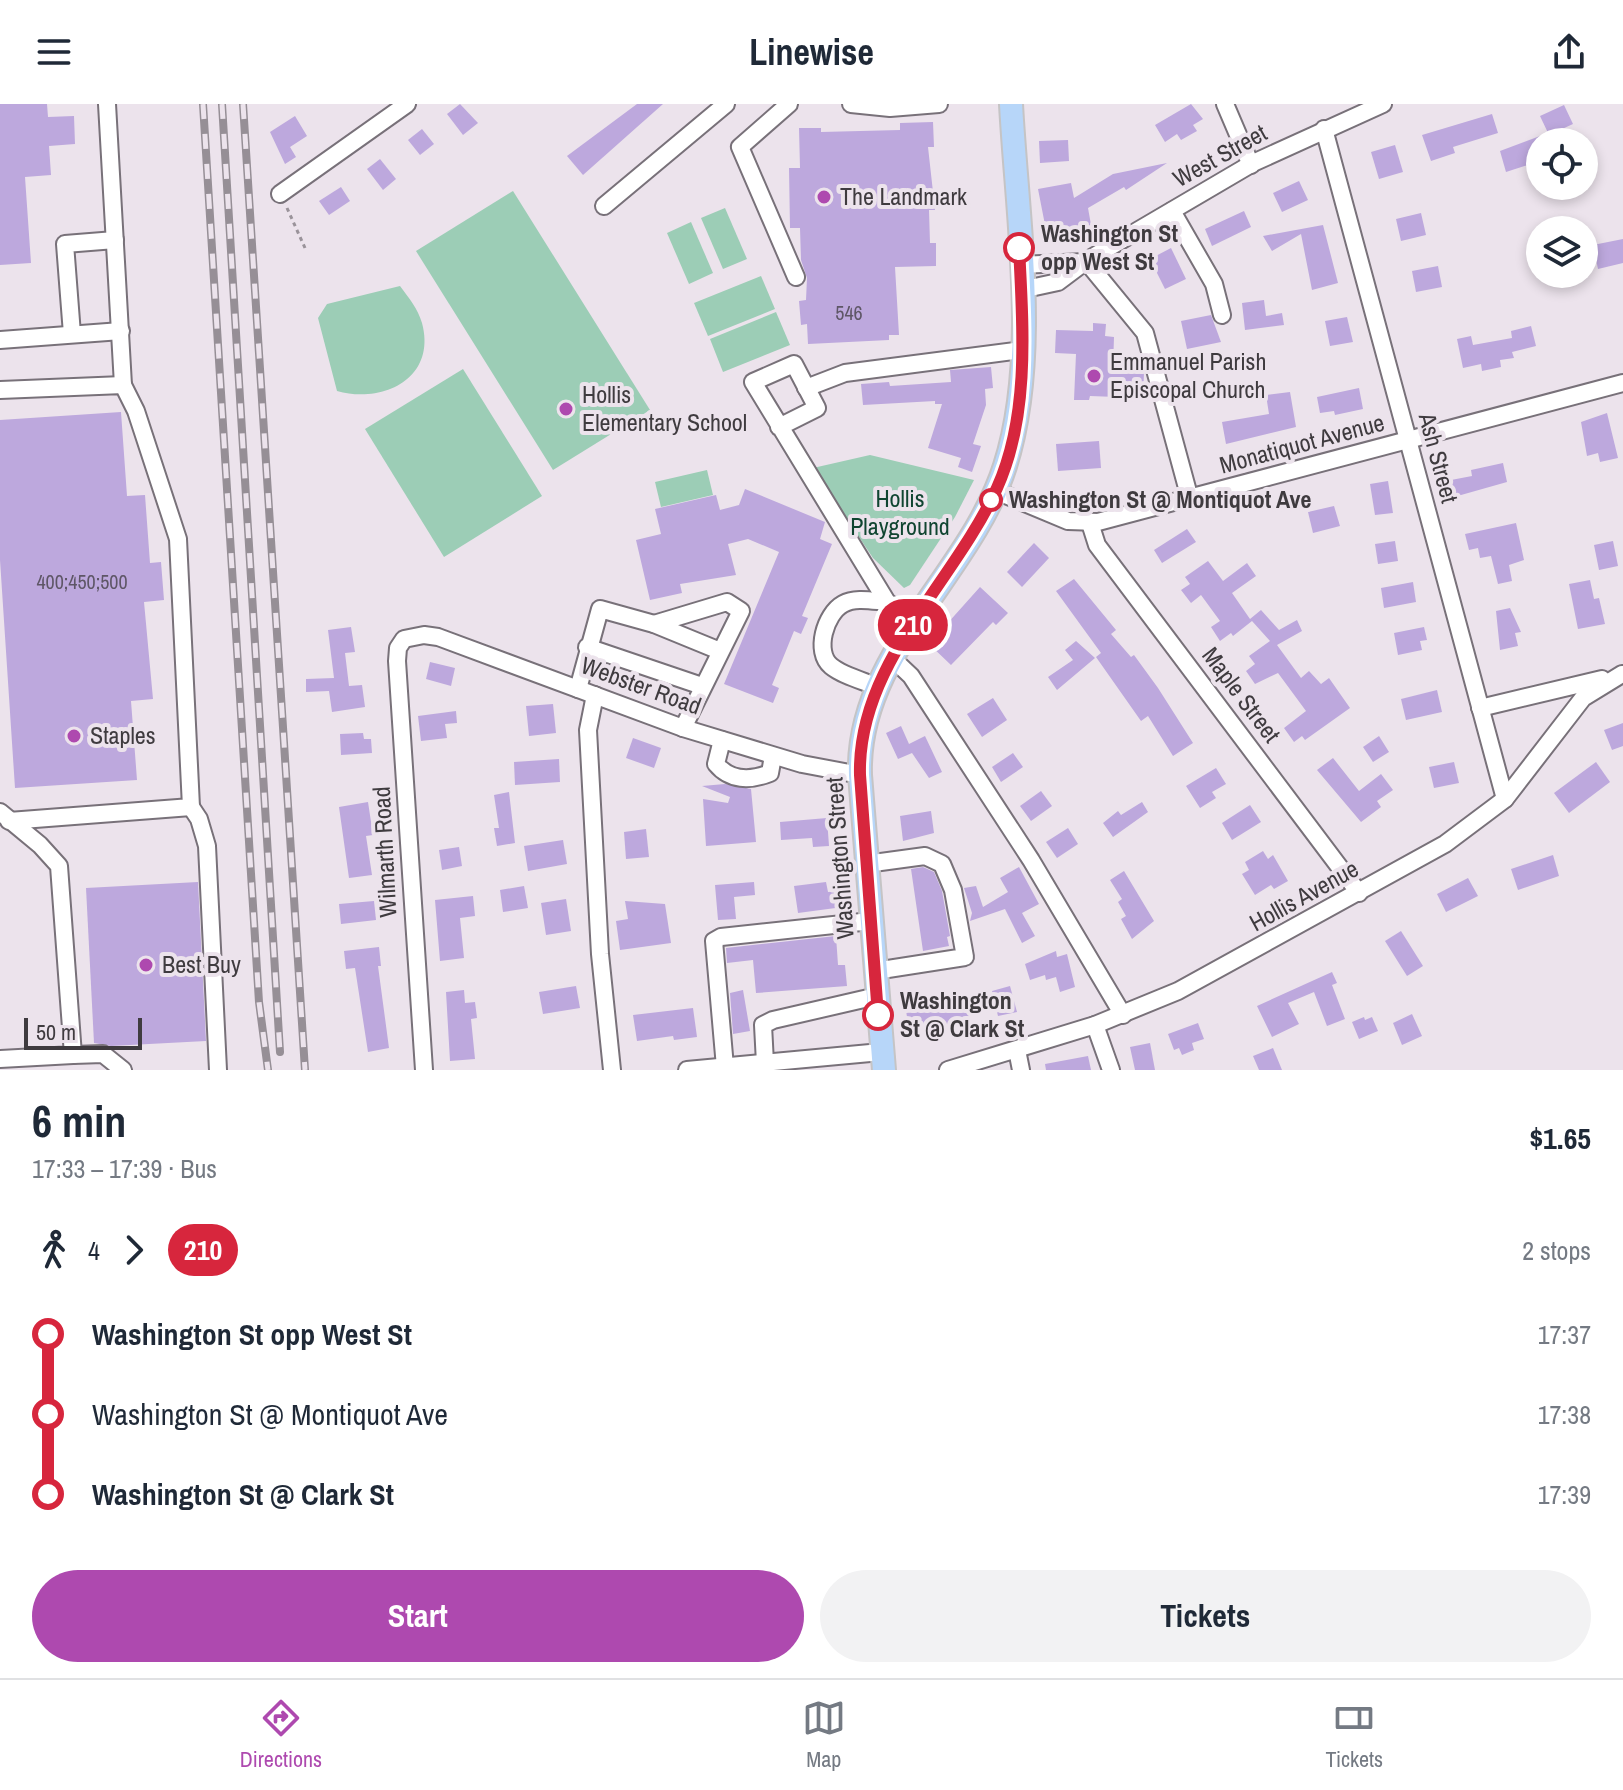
<!DOCTYPE html>
<html lang="en">
<head>
<meta charset="utf-8">
<style>
	body { margin:0; font-family:"Archivo Narrow",sans-serif; background:#f2f2f3; color:#1f2937; height:100vh; display:flex; flex-direction:column; font-size:30px; white-space:nowrap }
	* { box-sizing:border-box; margin:0 }
	p { font-size:26px; color:#747a83 }
	.icon { flex:none; width:44px; height:44px; fill:none; stroke:currentColor; stroke-width:2; stroke-linecap:round; stroke-linejoin:round }
	.map { position:relative; height:966px; overflow:hidden }
	.panel { display:flex; flex-direction:column; background:#fff; flex:1 }
	.panel>* { flex:none }
	.badge { padding:0 16px; border-radius:26px; font-size:28px; line-height:52px }
	.fabs { position:absolute; left:1526px; top:24px; display:grid; gap:16px }
	.fabs a { display:grid; place-items:center; width:72px; height:72px; border-radius:50%; background:#fff; box-shadow:0 4px 12px #0003; font-size:40px }
	.scale { position:absolute; left:24px; bottom:20px; width:118px; box-sizing:border-box; padding-left:8px; border:4px solid #3f3b3f; border-top:0; font-size:22px; line-height:28px; white-space:nowrap; color:#3f3b3f; -webkit-text-stroke:6px #ece3ec; paint-order:stroke }
	.map>.badge { position:absolute; translate:-50% -50%; box-shadow:0 0 0 4px #fff }
	.legs { display:flex; align-items:center; gap:12px; height:88px; padding:0 32px; font-size:26px }
	.legs p { margin-inline-start:auto }
	.summary { display:flex; align-items:center; justify-content:space-between; height:136px; padding:0 32px }
	h1 { font-size:44px; font-weight:700; line-height:60px }
	.cta { display:flex; gap:16px; margin-top:auto; padding:16px 32px }
	.cta a { flex:1; height:92px; border-radius:48px; background:#ae49af; color:#fff; font-size:32px; font-weight:700; line-height:92px; text-align:center }
	.cta a+a { background:#f2f2f3; color:#1f2937 }
	ul { padding:0 32px; list-style:none }
	li { display:flex; align-items:center; gap:28px; height:80px; font-size:30px }
	li i { display:grid; place-items:center; width:12px; height:100%; margin:0 10px; background:currentColor }
	li i::after { content:''; width:20px; height:20px; margin:-10px; border:6px solid; border-radius:50%; background:#fff }
	li p { margin-inline-start:auto }
	li:first-child i { background:linear-gradient(#0000 50%,currentColor 0) }
	li:last-child i { background:linear-gradient(currentColor 50%,#0000 0) }
	header { display:flex; justify-content:space-between; align-items:center; height:104px; padding:0 32px; background:#fff; font-size:36px; font-weight:700 }
	.menu { display:flex; justify-content:space-around; align-items:center; height:112px; border-top:2px solid #e0e1e3; background:#fff; font-size:22px; color:#747a83 }
	.menu a { display:grid; justify-items:center; gap:4px }
	.menu .selected { color:#ae49af }
	.map>svg:first-child { display:block }
	.green { fill:#9ccdb6 }
	.building { fill:#bda8dd }
	.lines { fill:none; stroke-linecap:round; stroke-linejoin:round }
	.minor-casing { stroke:#787179; stroke-width:20 }
	.major-casing { stroke:#c5c4c5; stroke-width:26 }
	.path { stroke:#9a939a; stroke-width:3; stroke-dasharray:4 4; stroke-linecap:butt }
	.minor { stroke:#fff; stroke-width:16 }
	.major { stroke:#b7d6f9; stroke-width:22 }
	.rail-casing { stroke:#968f96; stroke-width:8 }
	.rail { stroke:#ece3ec; stroke-width:5; stroke-dasharray:15; stroke-linecap:butt }
	.line-1-casing { stroke:#fff; stroke-width:18 }
	.line-1 { stroke:#d7263d; stroke-width:12 }
	.poi-dot { fill:#ae49af; stroke:#ece3ec; stroke-width:3 }
	.stop-1-dot { fill:#fff; stroke:#d7263d; stroke-width:4 }
	.labels { text-anchor:middle; stroke-width:8; stroke-linejoin:round; paint-order:stroke }
	.number-label { font-size:20px; fill:#5e5666 }
	.street-label { font-size:24px; fill:#3f3b3f; stroke:#ece3ec }
	.poi-label { font-size:24px; fill:#3f3b3f; stroke:#ece3ec; text-anchor:start }
	.stop-label { font-size:24px; font-weight:bold; fill:#3f3b3f; stroke:#ece3ec; text-anchor:start }
	.park-label { font-size:24px; fill:#104531; stroke:#ece3ec }
</style>
</head>
<body>
<header><svg class="icon" aria-label="menu" viewBox="0 0 24 24"><path d="M4 6h16M4 12h16M4 18h16"/></svg>Linewise<svg class="icon" aria-label="share" viewBox="0 0 24 24"><path d="M12 15V3M7 8l5-5 5 5M5 13v7h14v-7"/></svg></header>
<div class="map">
<svg width="1623" height="966" viewBox="0 0 1623 966">
	<rect width="100%" height="100%" fill="#ece3ec"/>
	<g class="green">
		<path d="M513,87L650,306L553,366L416,147Z"/>
		<path d="M725,104L747,155L723,165L701,114Z"/>
		<path d="M691,118L713,169L689,180L667,129Z"/>
		<path d="M761,172L775,205L708,232L694,199Z"/>
		<path d="M400,182C409,194 418,205 422,219C437,275 382,300 337,287L318,214L327,200Z"/>
		<path d="M776,208L790,241L723,268L710,235Z"/>
		<path d="M463,265L542,392L444,453L365,325Z"/>
		<path d="M870,351L974,376L955,413L910,481L904,484L873,454L813,364Z"/>
		<path d="M707,366L713,391L661,403L655,378Z"/>
	</g>
	<g class="building">
		<path d="M0,0H47L48,13L74,12L75,40L49,42L51,71L25,73L31,159L0,161Z"/>
		<path d="M460,0L478,19L463,31L447,10Z"/>
		<path d="M637,0H663L583,71L567,52Z"/>
		<path d="M1191,0L1203,15L1193,21L1197,27L1181,36L1177,30L1165,38L1155,21Z"/>
		<path d="M1564,1L1573,20L1549,31L1540,12Z"/>
		<path d="M1492,10L1498,29L1453,43L1455,49L1431,57L1422,31Z"/>
		<path d="M295,12L307,32L290,43L296,53L285,60L270,28Z"/>
		<path d="M933,18L934,43H928L935,106H929L930,139H936V162L895,163L899,231H889V236L808,240L807,220L801,221L799,197L806,196L807,174L801,156L800,124H790L789,64H800L799,24H821V28L900,26V19Z"/>
		<path d="M422,25L434,40L420,51L408,36Z"/>
		<path d="M1540,32V57L1506,68L1500,47Z"/>
		<path d="M1068,36L1069,57L1040,59L1039,37Z"/>
		<path d="M1395,41L1403,68L1379,75L1371,48Z"/>
		<path d="M380,55L396,75L383,86L367,65Z"/>
		<path d="M1167,59L1126,86L1124,83L1088,104L1093,132L1087,136L1066,139L1046,126L1038,85L1071,79L1074,94L1113,70Z"/>
		<path d="M1299,77L1308,96L1282,108L1273,89Z"/>
		<path d="M341,83L350,97L329,111L319,97Z"/>
		<path d="M1244,107L1251,123L1212,142L1205,125Z"/>
		<path d="M1421,109L1426,131L1401,137L1396,115Z"/>
		<path d="M1323,121L1338,179L1312,186L1301,130L1272,147L1263,132Z"/>
		<path d="M1623,135V159L1598,165L1593,141Z"/>
		<path d="M1171,144L1186,175L1165,185L1150,155Z"/>
		<path d="M1438,162L1442,183L1416,188L1412,167Z"/>
		<path d="M1264,196L1266,212L1282,209L1284,221L1245,226L1242,199Z"/>
		<path d="M1211,211L1221,238L1187,245L1181,217Z"/>
		<path d="M1347,213L1353,238L1330,242L1325,217Z"/>
		<path d="M1093,219L1106,220L1105,232L1114,233L1113,263H1135V268H1144L1143,294L1090,292L1089,296H1074L1076,250L1055,249L1056,226L1093,227Z"/>
		<path d="M1531,222L1536,242L1512,248L1514,254L1500,256L1501,263L1482,267L1481,260L1463,264L1457,235L1471,232L1473,241L1512,234L1511,227Z"/>
		<path d="M991,263L993,284L985,285L986,301L973,340L981,342L972,368L958,363L961,354L928,344L942,300H935V297L863,301L861,280L889,278L890,282L951,278L950,266Z"/>
		<path d="M1359,284L1363,305L1335,311L1334,307L1320,309L1317,293Z"/>
		<path d="M1290,288L1296,323L1226,340L1222,318L1269,310L1266,291Z"/>
		<path d="M121,308L127,392L145,391L150,459L161,458L164,496L144,498L153,595L131,597L137,676L15,684L0,456V316Z"/>
		<path d="M1607,309L1618,354L1600,358L1598,349L1587,352L1581,318Z"/>
		<path d="M1099,337L1101,364L1058,367L1056,340Z"/>
		<path d="M1503,359L1507,378L1454,393L1451,376L1472,372L1471,366Z"/>
		<path d="M1388,377L1393,409L1375,411L1370,380Z"/>
		<path d="M745,385L825,418L820,435L832,440L802,512L808,514L801,530L794,527L772,581L779,584L773,599L724,580L779,448L748,435L728,440L736,471L680,480L682,489L650,496L636,436L661,430L655,405L716,391L720,406L739,401Z"/>
		<path d="M1334,402L1340,422L1313,429L1308,408Z"/>
		<path d="M1516,419L1524,456L1509,461L1512,477L1498,480L1491,452L1480,454L1478,444L1469,446L1465,430Z"/>
		<path d="M1187,425L1196,438L1162,459L1154,446Z"/>
		<path d="M1395,437L1398,457L1378,460L1375,440Z"/>
		<path d="M1613,437L1618,462L1599,466L1594,441Z"/>
		<path d="M1034,439L1049,454L1022,483L1007,468Z"/>
		<path d="M1208,457L1223,477L1247,459L1256,472L1232,489L1250,515L1261,506L1279,526L1297,516L1302,527L1277,541L1301,574L1309,567L1321,580L1329,574L1350,604L1305,636L1302,632L1294,638L1284,624L1306,607L1278,569L1255,580L1246,567L1255,560L1249,552L1270,537L1252,517L1233,532L1231,529L1220,537L1211,523L1220,517L1201,491L1191,499L1181,486L1190,480L1185,473Z"/>
		<path d="M1074,475L1116,526L1111,530L1131,553L1134,551L1158,584L1193,639L1173,652L1148,612L1141,617L1096,553L1101,549L1056,487Z"/>
		<path d="M1590,476L1594,495L1599,494L1605,520L1578,525L1569,480Z"/>
		<path d="M1413,478L1416,498L1384,504L1381,484Z"/>
		<path d="M980,483L1008,509L996,521L993,518L951,561L929,540Z"/>
		<path d="M1510,504L1521,528L1515,529L1518,542L1500,546L1496,507Z"/>
		<path d="M351,523L355,548L345,549L349,582L362,581L365,603L332,608L329,587L306,588V575L334,574L328,526Z"/>
		<path d="M1424,523L1427,536L1420,537L1422,546L1398,551L1394,529Z"/>
		<path d="M1076,537L1095,554L1057,586L1048,573L1073,556L1065,546Z"/>
		<path d="M430,558L455,564L451,582L426,575Z"/>
		<path d="M1437,586L1442,608L1406,616L1401,595Z"/>
		<path d="M993,594L1007,616L982,633L967,610Z"/>
		<path d="M553,600L556,629L529,632L526,602Z"/>
		<path d="M456,607L457,619L445,620L447,634L421,637L418,612Z"/>
		<path d="M1623,619V642L1612,646L1604,626Z"/>
		<path d="M901,622L909,640L925,632L942,668L929,674L912,649L898,655L886,629Z"/>
		<path d="M363,629L364,635H371L372,649L341,651L340,630Z"/>
		<path d="M1379,632L1389,648L1373,658L1363,643Z"/>
		<path d="M633,634L661,644L654,664L626,654Z"/>
		<path d="M1013,649L1023,663L1001,678L992,663Z"/>
		<path d="M1333,654L1359,687L1381,670L1393,686L1377,697L1381,703L1361,718L1317,666Z"/>
		<path d="M559,655L560,678L515,681L514,658Z"/>
		<path d="M1454,658L1459,679L1434,684L1429,663Z"/>
		<path d="M1596,658L1610,678L1569,709L1554,689Z"/>
		<path d="M1216,664L1226,680L1212,688L1216,694L1200,704L1186,682Z"/>
		<path d="M725,680L751,685L756,738L706,742L703,695L728,699L730,693L702,682Z"/>
		<path d="M1041,687L1052,702L1031,717L1020,702Z"/>
		<path d="M509,688L515,739L497,742L494,724H499L494,691Z"/>
		<path d="M368,698L373,731L366,732L372,771L349,774L339,703Z"/>
		<path d="M1142,698L1148,708L1113,733L1103,719L1118,707L1121,711Z"/>
		<path d="M1250,701L1261,718L1232,736L1222,719Z"/>
		<path d="M931,707L934,729L903,737L900,712Z"/>
		<path d="M827,714L829,742L813,743L812,734L781,736L780,718Z"/>
		<path d="M1068,724L1078,740L1057,754L1046,738Z"/>
		<path d="M646,725L649,753L626,755L624,728Z"/>
		<path d="M563,736L567,760L528,767L524,742Z"/>
		<path d="M459,743L462,762L442,766L439,746Z"/>
		<path d="M1263,747L1268,755L1273,751L1288,777L1274,785L1271,781L1255,791L1242,770L1249,766L1245,758Z"/>
		<path d="M1553,751L1559,772L1518,786L1511,765Z"/>
		<path d="M923,763L934,768L942,787L950,832L947,833L949,842L923,847L911,765Z"/>
		<path d="M1019,763L1039,800L1022,809L1035,832L1022,839L1005,805L970,817L972,809L964,784L976,782L983,803L1008,788L1000,774Z"/>
		<path d="M1124,767L1154,817L1132,835L1121,815L1126,812L1118,798L1122,795L1110,776Z"/>
		<path d="M1468,774L1478,792L1446,808L1437,790Z"/>
		<path d="M198,778L206,937L111,942L94,939L86,784Z"/>
		<path d="M754,778L755,791L734,793L736,815L718,816L715,781Z"/>
		<path d="M826,778L828,788L841,787L843,803L798,809L794,782Z"/>
		<path d="M524,782L528,804L503,808L500,786Z"/>
		<path d="M473,792L475,812L460,814L464,854L440,857L435,796Z"/>
		<path d="M566,795L571,827L546,831L541,799Z"/>
		<path d="M374,797L376,816L341,820L339,800Z"/>
		<path d="M625,797L665,800L671,839L620,846L616,817L628,815Z"/>
		<path d="M1401,827L1423,862L1407,872L1385,837Z"/>
		<path d="M836,832L838,861H845L847,882L756,889L753,856L727,859L726,844Z"/>
		<path d="M379,843L381,862H378L389,944L368,948L355,864L346,865L344,847Z"/>
		<path d="M1056,847L1057,853L1067,850L1075,883L1060,888L1056,873L1046,876L1045,871L1030,876L1025,860Z"/>
		<path d="M1332,868L1337,879L1332,881L1345,915L1327,922L1314,888L1288,899L1299,920L1272,933L1257,902Z"/>
		<path d="M576,882L580,904L543,910L539,888Z"/>
		<path d="M1010,882L1017,908L998,912L992,887Z"/>
		<path d="M464,886L465,899L475,898L477,914L471,915L475,955L450,957L446,888Z"/>
		<path d="M743,886L750,927L733,930L730,889Z"/>
		<path d="M965,890L970,918L909,927L905,899Z"/>
		<path d="M693,904L697,933L674,936L673,932L637,937L633,911Z"/>
		<path d="M1412,910L1422,932L1402,941L1393,919Z"/>
		<path d="M1364,913L1365,916L1372,913L1378,927L1359,935L1352,918Z"/>
		<path d="M1198,919L1204,935L1192,939L1194,946L1182,951L1179,944L1174,946L1168,930Z"/>
		<path d="M1150,939L1155,966H1135L1130,943Z"/>
		<path d="M1273,944L1282,966H1259L1253,952Z"/>
		<path d="M1088,952L1091,966H1046L1045,960Z"/>
	</g>
	<g class="lines">
		<defs>
			<g id="minor">
				<path d="M107,0L123,281"/>
				<path d="M789,0L740,43L796,173"/>
				<path d="M851,0L890,4L939,0"/>
				<path d="M1225,0L1251,61"/>
				<path d="M1324,25L1505,695"/>
				<path d="M280,90L407,0"/>
				<path d="M604,102L726,0"/>
				<path d="M1172,107L1214,180L1222,211"/>
				<path d="M1086,157L1145,229L1190,395"/>
				<path d="M1020,161L1085,158"/>
				<path d="M1021,186L1058,178L1086,157L1253,59L1383,0"/>
				<path d="M72,230L65,140L115,136"/>
				<path d="M0,236L121,227"/>
				<path d="M806,284L845,269L1022,246"/>
				<path d="M0,286L123,281L136,307L178,435L191,703L9,717"/>
				<path d="M779,323L817,304L794,260L753,278L887,498L916,517"/>
				<path d="M996,387L1068,417L1098,418L1623,279"/>
				<path d="M1090,419L1097,441L1359,789"/>
				<path d="M654,520L727,498L741,507L683,624"/>
				<path d="M587,543L702,582"/>
				<path d="M893,555L911,572L1031,756L1123,911"/>
				<path d="M878,583C864,577 843,572 831,562C814,548 825,510 843,500C855,493 873,497 887,498"/>
				<path d="M578,585L600,505L654,520L720,547"/>
				<path d="M595,591L588,626L600,850L612,966"/>
				<path d="M1480,604L1602,575"/>
				<path d="M722,636L716,660C730,677 750,677 770,669L773,652"/>
				<path d="M191,703L199,715L207,742L218,966"/>
				<path d="M0,708L40,741L59,762L73,951L0,955"/>
				<path d="M866,760L925,752L942,760L953,786L965,853L875,867"/>
				<path d="M1095,921L1111,966"/>
				<path d="M1017,946L1021,966"/>
				<path d="M73,951L103,950L123,966"/>
				<path d="M765,959L763,921L773,916L877,892"/>
				<path d="M725,963L714,837L721,833L871,817"/>
				<path d="M424,966L397,557L398,544L404,535L424,531L438,533L683,624L802,660L860,671"/>
				<path d="M687,966L881,948"/>
				<path d="M948,966L1095,921L1178,887L1445,740L1505,695L1583,594L1622,570"/>
			</g>
			<path id="major" d="M884,966L860,671C856,550 971,470 1005,362C1040,252 1017,114 1011,0"/>
		</defs>
		<use href="#minor" class="minor-casing"/>
		<use href="#major" class="major-casing"/>
		<path class="path" d="M287,104L305,144"/>
		<use href="#minor" class="minor"/>
		<use href="#major" class="major"/>
		<defs>
			<g id="rail">
				<path d="M203,0L259,898L268,966"/>
				<path d="M222,0L280,948"/>
				<path d="M243,0L305,966"/>
			</g>
		</defs>
		<use href="#rail" class="rail-casing"/>
		<use href="#rail" class="rail"/>
	</g>
	<g class="lines">
		<defs>
			<path id="line-1" d="M878,911L860,671C857,560 954,479 997,384C1030,311 1023,222 1019,144"/>
		</defs>
		<use href="#line-1" class="line-1-casing"/>
		<use href="#line-1" class="line-1"/>
	</g>
	<g class="poi-dot">
		<circle cx="824" cy="93" r="8"/>
		<circle cx="1094" cy="272" r="8"/>
		<circle cx="566" cy="305" r="8"/>
		<circle cx="74" cy="632" r="8"/>
		<circle cx="146" cy="861" r="8"/>
	</g>
	<g class="stop-1-dot">
		<circle cx="1019" cy="144" r="14"/>
		<circle cx="991" cy="396" r="10"/>
		<circle cx="878" cy="911" r="14"/>
	</g>
	<g class="labels">
		<g class="number-label">
			<text x="849" y="216">546</text>
			<text x="82" y="485">400;450;500</text>
		</g>
		<g class="street-label">
			<text transform="translate(1220 52) rotate(-29)" y="8">West Street</text>
			<text transform="translate(1302 340) rotate(-15)" y="8">Monatiquot Avenue</text>
			<text transform="translate(1438 354) rotate(75)" y="8">Ash Street</text>
			<text transform="translate(641 582) rotate(20)" y="8">Webster Road</text>
			<text transform="translate(1241 591) rotate(53)" y="8">Maple Street</text>
			<text transform="translate(385 748) rotate(-93)" y="8">Wilmarth Road</text>
			<text transform="translate(840 754) rotate(-94)" y="8">Washington Street</text>
			<text transform="translate(1304 792) rotate(-29)" y="8">Hollis Avenue</text>
		</g>
		<g class="poi-label">
			<text x="840" y="101">The Landmark</text>
			<text x="1110" y="266">Emmanuel Parish<tspan x="1110" dy="28">Episcopal Church</tspan></text>
			<text x="582" y="299">Hollis<tspan x="582" dy="28">Elementary School</tspan></text>
			<text x="90" y="640">Staples</text>
			<text x="162" y="869">Best Buy</text>
		</g>
		<g class="stop-label">
			<text x="1041" y="138">Washington St<tspan x="1041" dy="28">opp West St</tspan></text>
			<text x="1009" y="404">Washington St @ Montiquot Ave</text>
			<text x="900" y="905">Washington<tspan x="900" dy="28">St @ Clark St</tspan></text>
		</g>
		<g class="park-label">
			<text x="900" y="403">Hollis<tspan x="900" dy="28">Playground</tspan></text>
		</g>
	</g>
</svg>
<div class="fabs">
<a><svg class="icon" aria-label="locate" viewBox="0 0 24 24"><circle cx="12" cy="12" r="6"/><path d="M12 2v4M12 18v4M2 12h4M18 12h4"/></svg></a>
<a><svg class="icon" aria-label="layers" viewBox="0 0 24 24"><path d="M12 4l9 5-9 5-9-5zM3 14l9 5 9-5"/></svg></a>
</div>
<div class="scale">50 m</div>
<b class="badge" style="left:913px;top:521px;background:#d7263d;color:#fff">210</b>
</div>
<section class="panel">
<div class="summary"><div><h1>6 min</h1><p>17:33 – 17:39 · Bus</p></div><b>$1.65</b></div>
<div class="legs"><svg class="icon" aria-label="walk" viewBox="0 0 24 24"><circle cx="13" cy="4" r="2"/><path d="M13 8l-2 6 4 7M11 14l-3 7M7 12l3-4h3l4 4"/></svg>4<svg class="icon" aria-label="forward" viewBox="0 0 24 24"><path d="M9 5l7 7-7 7"/></svg><b class="badge" style="background:#d7263d;color:#fff">210</b><p>2 stops</p></div>
<ul>
<li><i style="color:#d7263d"></i><b>Washington St opp West St</b><p>17:37</p></li>
<li><i style="color:#d7263d"></i><span>Washington St @ Montiquot Ave</span><p>17:38</p></li>
<li><i style="color:#d7263d"></i><b>Washington St @ Clark St</b><p>17:39</p></li>
</ul>
<div class="cta"><a>Start</a><a>Tickets</a></div>
</section>
<nav class="menu">
<a class="selected"><svg class="icon" aria-label="directions" viewBox="0 0 24 24"><path d="M12 3l9 9-9 9-9-9zM9 14v-3h6M13 9l2 2-2 2"/></svg>Directions</a>
<a><svg class="icon" aria-label="map" viewBox="0 0 24 24"><path d="M3 6l6-2 6 2 6-2v14l-6 2-6-2-6 2zM9 4v14M15 6v14"/></svg>Map</a>
<a><svg class="icon" aria-label="tickets" viewBox="0 0 24 24"><path d="M3 7h18v10H3zM15 7v10"/></svg>Tickets</a>
</nav>
</body>
</html>
